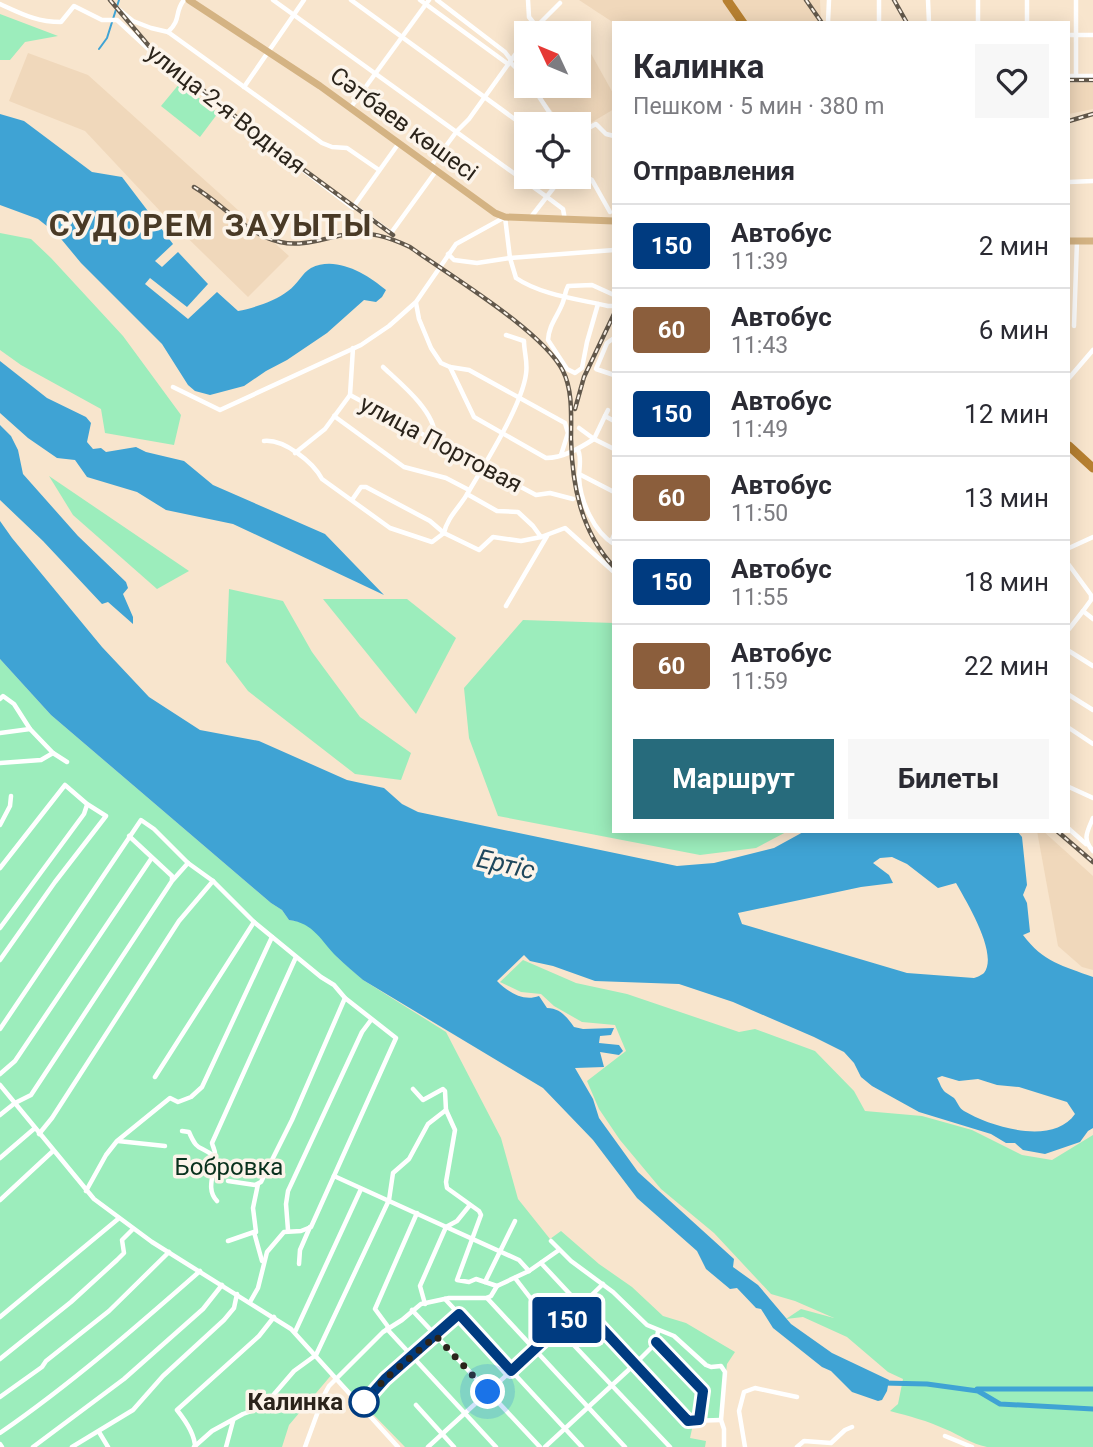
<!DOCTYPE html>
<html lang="ru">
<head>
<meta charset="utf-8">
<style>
	body { margin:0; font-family:Roboto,sans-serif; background:#f7f7f7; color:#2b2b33; height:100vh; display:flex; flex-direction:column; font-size:26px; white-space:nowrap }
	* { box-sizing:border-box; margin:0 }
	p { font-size:23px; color:#7c7c81 }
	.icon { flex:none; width:38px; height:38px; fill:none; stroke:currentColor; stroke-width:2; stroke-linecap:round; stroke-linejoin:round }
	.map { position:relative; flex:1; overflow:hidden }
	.panel { position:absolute; left:612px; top:21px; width:458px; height:812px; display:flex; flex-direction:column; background:#fff; border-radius:0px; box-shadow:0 4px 18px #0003 }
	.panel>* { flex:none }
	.badge { padding:0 14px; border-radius:5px; font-size:24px; line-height:46px }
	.needle { width:46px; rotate:314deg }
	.tools { position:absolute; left:514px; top:21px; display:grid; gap:14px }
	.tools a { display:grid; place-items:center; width:77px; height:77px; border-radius:0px; background:#fff; box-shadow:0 4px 18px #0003; font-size:35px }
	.you { position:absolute; width:35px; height:35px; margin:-18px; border:5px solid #fff; border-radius:50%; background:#1a73e8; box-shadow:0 0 0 10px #1a73e833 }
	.map>.badge { position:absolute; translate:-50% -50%; box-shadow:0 0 0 4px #fff }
	h2 { padding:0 21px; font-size:26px; line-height:63px }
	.round { display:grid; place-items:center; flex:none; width:74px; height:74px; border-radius:0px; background:#f7f7f7 }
	.headline { display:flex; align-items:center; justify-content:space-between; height:119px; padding:0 21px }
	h1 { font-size:33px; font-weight:700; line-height:52px }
	.action { display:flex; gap:14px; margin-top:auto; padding:14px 21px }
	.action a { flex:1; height:80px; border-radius:0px; background:#276b7c; color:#fff; font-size:28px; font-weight:700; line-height:80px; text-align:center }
	.action a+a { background:#f7f7f7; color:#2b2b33 }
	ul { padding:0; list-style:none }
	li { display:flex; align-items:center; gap:21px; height:84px; padding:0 21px; border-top:2px solid #e1e1e2 }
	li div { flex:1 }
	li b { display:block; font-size:26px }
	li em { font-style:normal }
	li .badge { min-width:77px; font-weight:700; text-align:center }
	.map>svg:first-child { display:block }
	.built { fill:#f0d8bb }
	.green { fill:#9cedbc }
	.water { fill:#3fa3d4; fill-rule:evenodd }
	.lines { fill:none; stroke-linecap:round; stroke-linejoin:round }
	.stream { stroke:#3fa3d4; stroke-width:2 }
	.river { stroke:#3fa3d4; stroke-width:5 }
	.minor { stroke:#fff; stroke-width:4.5 }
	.major { stroke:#d4b383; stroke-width:7 }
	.highway { stroke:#b78031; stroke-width:9 }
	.rail-casing { stroke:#62584b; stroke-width:4.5 }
	.rail { stroke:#fcf4ea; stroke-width:2; stroke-dasharray:5; stroke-linecap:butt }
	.line-casing { stroke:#fff; stroke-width:16 }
	.line { stroke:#003b80; stroke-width:10 }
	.walk { stroke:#2b241b; stroke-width:7; stroke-dasharray:0 12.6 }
	.stop-dot { fill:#fff; stroke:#003b80; stroke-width:3.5 }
	.labels { text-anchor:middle; stroke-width:7; stroke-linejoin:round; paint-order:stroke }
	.street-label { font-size:24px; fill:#2b241b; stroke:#fcf4ea }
	.park-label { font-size:24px; fill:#09311d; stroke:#fcf4ea }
	.stop-label { font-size:24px; font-weight:bold; fill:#2b241b; stroke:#fcf4ea; text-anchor:end }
	.water-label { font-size:26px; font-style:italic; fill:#1e475c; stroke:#fcf4ea }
	.district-label { font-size:32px; font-weight:bold; letter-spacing:2px; fill:#493a26; stroke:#fcf4ea }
</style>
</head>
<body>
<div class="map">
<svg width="1093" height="1447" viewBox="0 0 1093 1447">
	<rect width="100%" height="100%" fill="#f8e5cd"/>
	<g class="built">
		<path d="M579,0H723L740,23H614Z"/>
		<path d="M728,0H820L821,23H746Z"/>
		<path d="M584,41L614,95V109L579,130V124H562L533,86H579V43Z"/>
		<path d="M28,53L88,75L289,256L248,297L161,212L85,131L9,101Z"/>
		<path d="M1069,83H1093V109L1069,114Z"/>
		<path d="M1037,831H1043L1093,876V970L1082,967L1058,946Z"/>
	</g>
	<g class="green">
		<path d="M0,14L58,36L25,42L10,60H0Z"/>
		<path d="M180,83L218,113L200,137L161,106Z"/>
		<path d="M0,233L31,239L51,258L123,336L181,415L174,445L105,433L101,409L21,365L0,350Z"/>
		<path d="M49,476L189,571L157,589L73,515Z"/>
		<path d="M229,589L283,601L312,652L360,717L411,753L401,780L355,774L248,691L226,662Z"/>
		<path d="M323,599H407L456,638L416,714Z"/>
		<path d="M523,620L614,623V831H788L756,848L700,855L498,816L469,738L464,688Z"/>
		<path d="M0,659L51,715L271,903L282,910L289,920L302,922L318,933L337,957L363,980L446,1032L501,1138L518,1199L550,1239L561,1231L599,1264L632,1287L663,1316L686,1323L735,1352L727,1364L720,1420H694L690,1438L706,1441L705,1447H405L333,1373L289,1425L282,1447H0Z"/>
		<path d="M523,960L576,983L627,994L739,1032L755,1029L815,1051L854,1091L865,1111L922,1116L972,1130L1022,1155L1052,1160L1093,1135V1447H987C971,1444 960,1435 945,1429C928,1421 909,1416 890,1411L898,1404L903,1379L888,1372L847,1337L803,1317L786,1319L801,1309L834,1318L795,1301L771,1294L714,1233L661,1189L620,1140L599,1109L587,1081L626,1051L615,1025L582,1022L554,1006L541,994L521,992L500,982Z"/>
	</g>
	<g class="water">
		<path d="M0,114L24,121L92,172L122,177L173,244L155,261L162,267L178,252L208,284L187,307L150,278L145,284L188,319L217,292L238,311C254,308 275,301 288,291C297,285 302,273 311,268C336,255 367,274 386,290L382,297L376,302L364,300L327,333L287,360L266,371L244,386L210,395L195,391L188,385L162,344L81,263L57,234L38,219L0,205Z"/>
		<path d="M0,361L47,398L86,417L91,423L87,442L93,449L101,448L106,452L136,447L146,452L184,461L213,485L325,534L384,595L233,524L166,510L137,492L87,477L75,460L57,458L28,438L0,413Z"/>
		<path d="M0,425L11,436L18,450L23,474L78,536L126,582L128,588L123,594L133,617V624L108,602L102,604L43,541L0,500Z"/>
		<path d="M0,521L12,538L102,647L149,697L200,730L259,741L347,780L384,788L402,804L418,812L677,866L714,863L774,848L805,831H1017L1022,837L1027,885L1023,895L1027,903L1030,932L1023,935C1043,962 1063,966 1093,977V1128L1088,1131L1080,1142L1045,1154L1023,1150L1015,1143H1006L991,1134L919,1112L872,1086L861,1077L854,1063L844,1052L814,1037L733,1002L679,984L595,981L553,966L530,961L524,955L497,981C508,992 523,1002 539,996L547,1008C560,1008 567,1017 574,1027L583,1029L614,1028L611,1035L600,1036L599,1043L619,1045L623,1051L619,1055L600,1052L604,1067L575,1068L593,1099L599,1118L638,1172L734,1259L733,1267L758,1285L791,1324L832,1353L889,1380L887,1391L882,1400L878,1401L852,1392L831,1371L822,1367L773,1328L761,1309L756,1308L737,1288L730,1289L706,1269L697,1251L637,1198L593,1140L543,1088L363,980C354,972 345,965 337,957C321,941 314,923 289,920L282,910L271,903L51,715L0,659ZM892,857L907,864L938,888L956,883C966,901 999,954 984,973C983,974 976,978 974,978L907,973L742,924L738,913L861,887L893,883L889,875L873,863L880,858ZM942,1076L959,1081L978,1079L997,1085L1019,1087L1067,1102L1075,1114C1053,1146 991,1127 964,1111C959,1108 958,1103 954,1098C951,1096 948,1094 945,1092C941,1088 940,1083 937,1078Z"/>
	</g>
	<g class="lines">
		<path class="stream" d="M99,49L107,38L119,0"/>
		<g class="river">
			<path d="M883,1383L927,1384L978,1391L1000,1404L1093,1409"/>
			<path d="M977,1389H1093"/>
		</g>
		<g class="minor">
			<path d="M273,0L547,197L563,209L565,220"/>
			<path d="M351,0L527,128"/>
			<path d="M420,0L508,64"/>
			<path d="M437,0L505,52L511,60"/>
			<path d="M528,0L529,17L536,26"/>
			<path d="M879,0V23"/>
			<path d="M928,0L929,23"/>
			<path d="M978,0V23"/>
			<path d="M1027,0V23"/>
			<path d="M0,4C22,14 37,22 61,22L74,6L102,20H117L169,68L353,208L354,206L391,233L436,171"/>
			<path d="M117,8L133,21L151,28L168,32L322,143L332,147L347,148L379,170"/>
			<path d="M828,23L829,0"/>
			<path d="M168,32C182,19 174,12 184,0"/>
			<path d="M530,33L560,3"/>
			<path d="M1069,35H1093"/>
			<path d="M510,62L527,79"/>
			<path d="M1069,76H1093"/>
			<path d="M1076,76V0"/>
			<path d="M532,86L557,124"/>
			<path d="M244,87L304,0"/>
			<path d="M351,107L429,0"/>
			<path d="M579,133L596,124L606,134L614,136"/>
			<path d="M431,166L457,131L469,119L527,38"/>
			<path d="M579,173L592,180L610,212"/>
			<path d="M1069,182L1093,181"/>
			<path d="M354,206L399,143"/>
			<path d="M531,217L562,177"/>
			<path d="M448,254L454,260L477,263L510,258L614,250"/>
			<path d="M416,303L419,319L431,348L441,363L450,367L469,370L565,423L568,433L561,455"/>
			<path d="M598,304L587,342L582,368L575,373L567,369L548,340C549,324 558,316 563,302C565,296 565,292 568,286L592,285L614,295"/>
			<path d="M1074,326L1077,241"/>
			<path d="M614,338L607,343L596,369L614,375"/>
			<path d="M383,367C400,383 435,411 435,436"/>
			<path d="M450,367L474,417L546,458C563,458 580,448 594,439L614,449"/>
			<path d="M1069,378L1093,350"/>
			<path d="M173,387L220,410L361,345L389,326L416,302L456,244L505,217L510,258L516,278C541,295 578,299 608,306H614"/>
			<path d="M350,395L424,435L435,436L457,453L536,495L550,493L573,499"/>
			<path d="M334,416L404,467L446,478L469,490"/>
			<path d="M605,416L608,410"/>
			<path d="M579,428L594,439L605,416L614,421"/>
			<path d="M264,441C284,439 313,462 322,479L390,528L432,542L444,533L479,550L493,537L521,541L541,537L565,528L614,572"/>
			<path d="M578,450C582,459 579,467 579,477C580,501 594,532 614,544"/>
			<path d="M295,453L325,429L350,395L353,348"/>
			<path d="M579,474L614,492"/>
			<path d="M467,494L497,511L518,512L533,526L541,537"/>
			<path d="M352,500L361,487H366L430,521L444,533C447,517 461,506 469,491C486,462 522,405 526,374C528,362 524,352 524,341L506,335"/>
			<path d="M611,542L614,535"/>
			<path d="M1069,548L1093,537"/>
			<path d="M1069,565L1091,595V600L1083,611"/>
			<path d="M506,606L547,536"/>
			<path d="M1069,629L1083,611L1093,619"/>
			<path d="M1069,651L1093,666"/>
			<path d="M1069,695L1093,710"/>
			<path d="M0,699L3,696L14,704L30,729L53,753L41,760L0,763"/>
			<path d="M1069,728L1093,744"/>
			<path d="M0,733L30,729"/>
			<path d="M53,753L67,762"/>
			<path d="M1069,787L1093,798"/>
			<path d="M1093,818C1087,832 1082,839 1093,851"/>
			<path d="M0,825L10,806L11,796"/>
			<path d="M1069,829L1086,844"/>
			<path d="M129,836L172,876V880"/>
			<path d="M0,868L65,785L87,804L106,816L55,882L0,960"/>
			<path d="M0,928L84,814L87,805"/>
			<path d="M0,1029L141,820L154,829L188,863L213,881L254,922L155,1077"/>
			<path d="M0,1074L15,1061L151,859"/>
			<path d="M0,1085L94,1199L152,1242L291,1329L398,1447"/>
			<path d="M413,1089L423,1100L443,1089L445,1091L446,1110L455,1130L446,1182L447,1188L479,1211L481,1215L457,1280L469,1282L476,1279L485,1282"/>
			<path d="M0,1115L15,1103L31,1095L172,881L188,863"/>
			<path d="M182,1131L189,1132C198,1153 199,1144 215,1157"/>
			<path d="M39,1134L52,1118L179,921L213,881"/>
			<path d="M118,1141L165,1146"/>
			<path d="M0,1158L35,1128"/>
			<path d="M334,1176L519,1260L529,1271"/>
			<path d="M228,1181L255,1185L261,1182L292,1120L345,998"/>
			<path d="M86,1191L106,1155L117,1141L170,1098L178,1102L191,1097L202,1087L272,937"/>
			<path d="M0,1200L53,1151"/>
			<path d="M217,1201C204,1187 217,1171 215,1154C215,1150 213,1147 212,1143L296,957"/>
			<path d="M288,1230L286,1204L288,1191L362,1032L371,1020"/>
			<path d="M256,1232L253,1208L258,1184"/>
			<path d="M228,1241L254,1232L262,1261"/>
			<path d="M551,1241L571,1261L613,1292L647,1325L674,1336L706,1365L711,1367L721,1366L725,1372L721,1420L724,1429V1447"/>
			<path d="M541,1263L688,1421L721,1420"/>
			<path d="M299,1264L300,1250L310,1227"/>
			<path d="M515,1278L535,1304L670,1447"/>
			<path d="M497,1286L485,1282L515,1221"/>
			<path d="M487,1298L625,1447"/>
			<path d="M445,1299L582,1447"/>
			<path d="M250,1302L258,1288L267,1252L284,1232L301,1231L311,1227L396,1038L345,998L334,985L321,977L254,922"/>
			<path d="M425,1304L420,1286L446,1227L457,1221L470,1205"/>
			<path d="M412,1310L540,1447"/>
			<path d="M0,1317L118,1219"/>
			<path d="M389,1328L375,1309L417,1213"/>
			<path d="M387,1329L496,1447"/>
			<path d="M295,1332L361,1189"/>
			<path d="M656,1342L703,1391L699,1420"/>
			<path d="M0,1359L71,1302L117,1260L124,1253L122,1240L133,1229"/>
			<path d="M0,1397L42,1367L46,1361L109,1311L169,1252"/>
			<path d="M416,1405L454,1447"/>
			<path d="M361,1406L385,1379L459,1315"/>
			<path d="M99,1432L108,1447"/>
			<path d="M0,1433C71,1384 135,1328 200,1271"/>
			<path d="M945,1436L972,1447"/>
			<path d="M0,1444L2,1447"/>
			<path d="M33,1447L124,1379L203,1309L222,1285"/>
			<path d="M72,1447L133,1410L163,1376L224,1320L234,1308L237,1294"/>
			<path d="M194,1447L212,1431L243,1414L263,1407L294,1371L316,1355L389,1200L393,1173L409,1159L428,1124L446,1110"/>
			<path d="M195,1447C195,1434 185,1420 177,1410L259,1336L274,1317"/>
			<path d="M226,1447L233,1421"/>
			<path d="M305,1447L324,1395L329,1386L383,1332L402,1320L421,1304L449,1298H487L491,1296L497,1286L529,1271L559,1250"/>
			<path d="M428,1447L558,1328L603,1284"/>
			<path d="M545,1447L635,1364L656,1343L658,1331"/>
			<path d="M745,1447L739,1411L744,1392L755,1388L797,1397"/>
			<path d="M797,1447L804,1441L831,1443L845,1430L852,1427"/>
		</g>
		<g class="major">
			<path d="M189,0L320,86L495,213L505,217L614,221"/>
			<path d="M1069,241H1093"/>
		</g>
		<g class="highway">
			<path d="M727,0L743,23"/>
			<path d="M1069,446L1093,468"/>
		</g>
		<defs>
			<g id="rail">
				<path d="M110,0L149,46L273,147L393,235"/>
				<path d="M806,0L822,23"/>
				<path d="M894,0L907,23"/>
				<path d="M1069,80H1093"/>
				<path d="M1069,121L1093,114"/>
				<path d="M194,187C223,204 246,234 280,242C302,247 321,239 343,235C367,230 389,237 410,247C449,275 543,331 563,371C573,391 571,417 571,439C572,485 581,532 614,567"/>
				<path d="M575,409L584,377L614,314"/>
				<path d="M1057,831L1093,862"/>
			</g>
		</defs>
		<use href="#rail" class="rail-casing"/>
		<use href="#rail" class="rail"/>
	</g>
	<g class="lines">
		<defs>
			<path id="line" d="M361,1406L385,1379L459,1314L511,1371L581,1306L688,1421L699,1420L703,1391L656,1342"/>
		</defs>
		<use href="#line" class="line-casing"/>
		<use href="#line" class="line"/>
		<path class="walk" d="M364,1402L385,1379L436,1336L488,1392"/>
	</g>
	<circle class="stop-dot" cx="364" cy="1402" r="14"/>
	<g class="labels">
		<g class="street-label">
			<text transform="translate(226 109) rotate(38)" y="8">улица 2-я Водная</text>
			<text transform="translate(404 124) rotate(36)" y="8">Сәтбаев көшесі</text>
			<text transform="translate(441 444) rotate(28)" y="8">улица Портовая</text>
		</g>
		<g class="park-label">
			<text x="229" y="1175">Бобровка</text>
		</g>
		<g class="stop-label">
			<text x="343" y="1410">Калинка</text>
		</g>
		<g class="water-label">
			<text transform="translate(506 864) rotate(13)" y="9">Ертіс</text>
		</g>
		<g class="district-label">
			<text x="211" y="236">СУДОРЕМ ЗАУЫТЫ</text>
		</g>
	</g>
</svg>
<div class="tools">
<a><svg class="needle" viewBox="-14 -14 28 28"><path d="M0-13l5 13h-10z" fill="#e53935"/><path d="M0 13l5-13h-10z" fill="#7c7c81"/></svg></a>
<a><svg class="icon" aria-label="locate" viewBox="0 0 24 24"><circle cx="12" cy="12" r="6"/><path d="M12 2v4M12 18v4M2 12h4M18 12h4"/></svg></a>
</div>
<div class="you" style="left:488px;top:1392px"></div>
<b class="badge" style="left:567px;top:1320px;background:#003b80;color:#fff">150</b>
<section class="panel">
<div class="headline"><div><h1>Калинка</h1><p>Пешком · 5 мин · 380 m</p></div><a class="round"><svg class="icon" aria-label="heart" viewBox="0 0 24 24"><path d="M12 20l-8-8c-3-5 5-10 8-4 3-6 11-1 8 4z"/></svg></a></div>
<h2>Отправления</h2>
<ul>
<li><span class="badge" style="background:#003b80;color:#fff">150</span><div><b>Автобус</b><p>11:39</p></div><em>2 мин</em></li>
<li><span class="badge" style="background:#8b5e3c;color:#fff">60</span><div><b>Автобус</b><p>11:43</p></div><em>6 мин</em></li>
<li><span class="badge" style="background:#003b80;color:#fff">150</span><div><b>Автобус</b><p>11:49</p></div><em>12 мин</em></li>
<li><span class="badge" style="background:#8b5e3c;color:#fff">60</span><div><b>Автобус</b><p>11:50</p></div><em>13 мин</em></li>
<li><span class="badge" style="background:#003b80;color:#fff">150</span><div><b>Автобус</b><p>11:55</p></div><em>18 мин</em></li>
<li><span class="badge" style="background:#8b5e3c;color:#fff">60</span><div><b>Автобус</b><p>11:59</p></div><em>22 мин</em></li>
</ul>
<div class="action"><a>Маршрут</a><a>Билеты</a></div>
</section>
</div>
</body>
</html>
